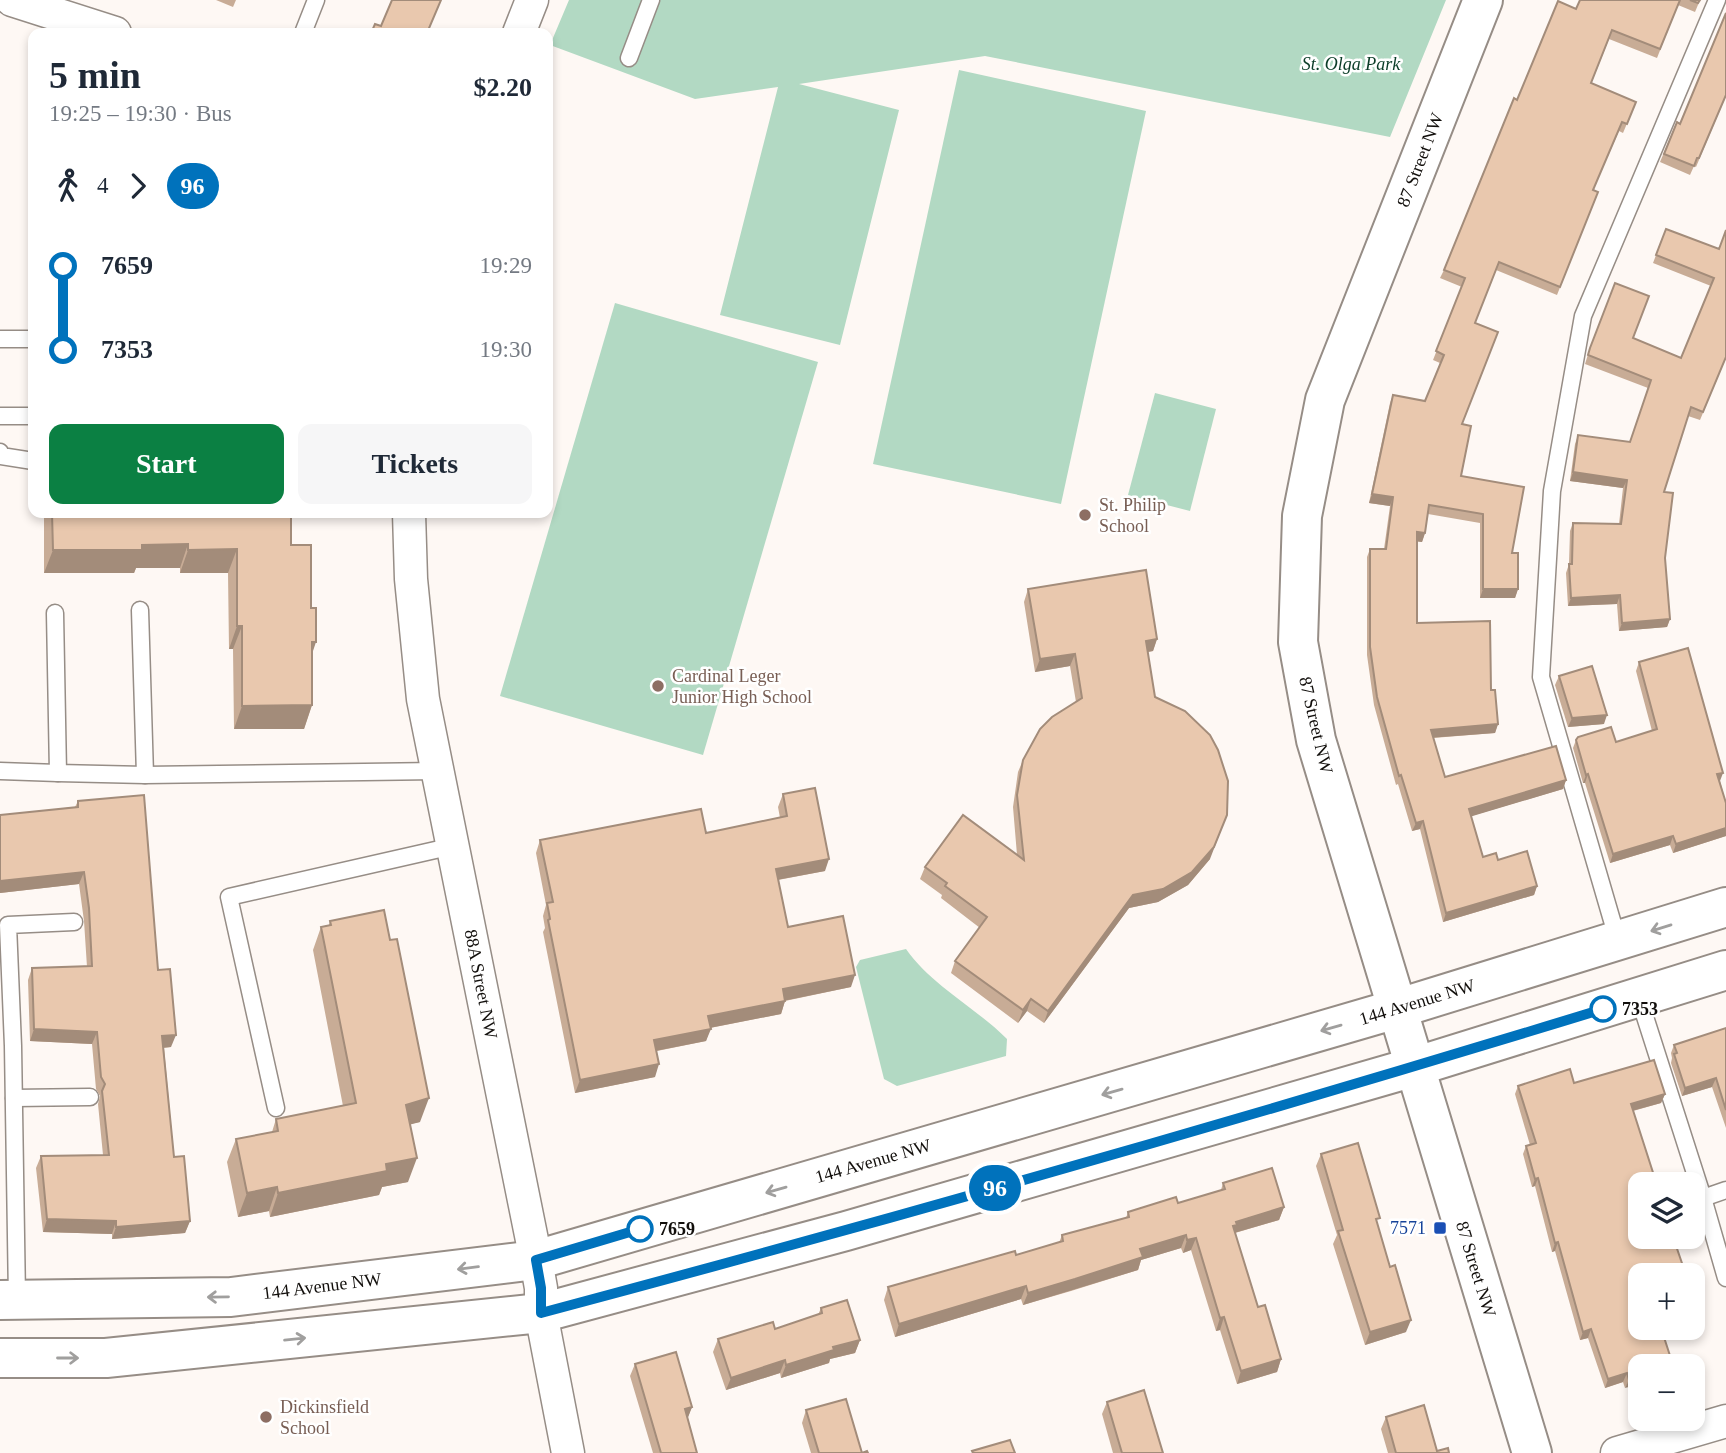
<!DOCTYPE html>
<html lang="en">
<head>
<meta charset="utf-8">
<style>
	body { margin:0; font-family:"Times New Roman",serif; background:#f6f6f7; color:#1f2937; height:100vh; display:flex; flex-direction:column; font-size:26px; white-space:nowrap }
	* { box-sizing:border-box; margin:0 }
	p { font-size:23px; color:#747a83 }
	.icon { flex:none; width:38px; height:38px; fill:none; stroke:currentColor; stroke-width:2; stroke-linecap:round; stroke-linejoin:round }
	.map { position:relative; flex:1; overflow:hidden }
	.details { position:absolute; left:28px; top:28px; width:525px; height:490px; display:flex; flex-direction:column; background:#fff; border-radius:14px; box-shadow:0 4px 10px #0003 }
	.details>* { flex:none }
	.badge { padding:0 14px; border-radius:23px; font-size:24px; line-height:46px }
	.controls { position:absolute; left:1628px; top:1172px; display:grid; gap:14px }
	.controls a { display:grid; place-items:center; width:77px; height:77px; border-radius:14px; background:#fff; box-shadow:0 4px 10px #0003; font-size:35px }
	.map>.badge { position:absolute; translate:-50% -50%; box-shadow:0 0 0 4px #fff }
	.legs { display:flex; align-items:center; gap:10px; height:77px; padding:0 21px; font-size:23px }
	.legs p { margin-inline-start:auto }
	.head { display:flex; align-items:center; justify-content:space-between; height:119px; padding:0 21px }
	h1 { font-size:38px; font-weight:700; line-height:52px }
	.action { display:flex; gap:14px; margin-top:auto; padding:14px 21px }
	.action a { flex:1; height:80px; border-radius:14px; background:#0b8043; color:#fff; font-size:28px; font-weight:700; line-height:80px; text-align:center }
	.action a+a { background:#f6f6f7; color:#1f2937 }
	ul { padding:0 21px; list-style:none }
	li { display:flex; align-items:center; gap:24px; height:84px; font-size:26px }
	li i { display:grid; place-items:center; width:10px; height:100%; margin:0 9px; background:currentColor }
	li i::after { content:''; width:18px; height:18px; margin:-9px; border:5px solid; border-radius:50%; background:#fff }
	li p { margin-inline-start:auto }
	li:first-child i { background:linear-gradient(#0000 50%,currentColor 0) }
	li:last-child i { background:linear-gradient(currentColor 50%,#0000 0) }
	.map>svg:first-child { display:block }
	.green { fill:#b2d9c3 }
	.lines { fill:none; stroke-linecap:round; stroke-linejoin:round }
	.service-casing { stroke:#968d86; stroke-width:19 }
	.minor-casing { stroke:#968d86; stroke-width:35 }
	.tertiary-casing { stroke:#968d86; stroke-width:42 }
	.service { stroke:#fff; stroke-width:16 }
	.minor { stroke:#fff; stroke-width:32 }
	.tertiary { stroke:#fff; stroke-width:38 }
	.wall { fill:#c8ac96 }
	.shaded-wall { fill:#a38c7a }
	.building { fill:#e9c8ae; stroke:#a38c7a; stroke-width:2 }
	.oneway { stroke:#a09f9e }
	.line-1-casing { stroke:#fff; stroke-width:16 }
	.line-1 { stroke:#0072bc; stroke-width:10 }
	.education-dot { fill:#8d6e63; stroke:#fff; stroke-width:2.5 }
	.stop-1-dot { fill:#fff; stroke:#0072bc; stroke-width:3.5 }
	.transit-dot { fill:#1a4fb4; stroke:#fff; stroke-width:2.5 }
	.labels { text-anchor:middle; stroke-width:5; stroke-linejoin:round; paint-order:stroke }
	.park-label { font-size:18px; font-style:italic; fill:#0a3c27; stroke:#fff }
	.street-label { font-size:18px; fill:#120f0c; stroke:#fff }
	.education-label { font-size:18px; fill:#785e54; stroke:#fff; text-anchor:start }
	.stop-label { font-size:18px; font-weight:bold; fill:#120f0c; stroke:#fff; text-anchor:start }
	.transit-label { font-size:18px; fill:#164399; stroke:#fff; text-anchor:end }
</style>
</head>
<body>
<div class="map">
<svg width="1726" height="1453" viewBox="0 0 1726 1453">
	<rect width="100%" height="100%" fill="#fef8f4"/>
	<g class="green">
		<path d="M569,0H1446L1390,137L985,56L799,84L899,110L840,345L720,315L778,87L695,99L550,45Z"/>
		<path d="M959,70L1146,111L1061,504L873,464Z"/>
		<path d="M615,303L818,362L703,755L500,696Z"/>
		<path d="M1155,393L1216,409L1190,511L1128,495Z"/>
		<path d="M906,949C932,986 975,1007 1007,1039L1006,1056L897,1086L884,1079L856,967L860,960Z"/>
	</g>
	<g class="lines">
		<defs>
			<g id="service">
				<path d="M303,33L316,0"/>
				<path d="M629,58L651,0"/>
				<path d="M0,339H33"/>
				<path d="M0,416H33"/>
				<path d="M0,452L1,456L33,461"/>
				<path d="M140,610L145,775"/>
				<path d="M55,613L58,773L145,775L437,771"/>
				<path d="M0,771L58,773"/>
				<path d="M1618,941L1541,677L1552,491L1583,316L1717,0"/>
				<path d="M1639,998L1703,1198L1726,1190"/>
				<path d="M14,1098L90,1097"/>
				<path d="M276,1108L229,897L453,846"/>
				<path d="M1703,1198L1726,1278"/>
				<path d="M17,1299L13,1046L8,925L74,922"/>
			</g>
			<g id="minor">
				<path d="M12,0L115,33"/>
				<path d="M519,33L532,0"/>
				<path d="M409,513L411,579L423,699L536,1260L541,1288V1313L568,1453"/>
				<path d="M1617,1453L1726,1421"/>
			</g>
			<g id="tertiary">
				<path d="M1483,0L1325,400L1302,516L1298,642L1316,740L1532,1453"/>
				<path d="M0,1300L231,1297L536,1260L1396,1009L1726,907"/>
				<path d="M0,1358H106L541,1313L846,1231L1414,1067L1726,970"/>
			</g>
		</defs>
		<use href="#service" class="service-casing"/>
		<use href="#minor" class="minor-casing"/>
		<use href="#tertiary" class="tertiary-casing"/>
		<use href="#service" class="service"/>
		<use href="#minor" class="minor"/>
		<use href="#tertiary" class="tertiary"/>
	</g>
	<g class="wall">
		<path d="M216,0H236L233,7Z"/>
		<path d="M1580,0H1700L1695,12L1678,5L1657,58L1609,39L1591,84L1636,102L1623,133L1619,131L1593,190L1598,192L1557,295L1496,270L1475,323L1462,424L1461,476L1512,553L1518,589L1515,598H1480V523L1428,514L1425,533L1422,542L1417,541V623L1491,690L1498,724L1495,733L1433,738L1445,777L1566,780L1563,789L1471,816L1483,857L1498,860L1537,886L1534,895L1443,922L1420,829L1412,831L1398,784L1396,785L1374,705L1367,655V557L1370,549H1384L1390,506L1369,503L1390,403L1393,395L1425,401L1440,363L1433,360L1462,287L1440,278L1444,270L1517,100L1576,9Z"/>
		<path d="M1726,96L1696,167L1694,166L1690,175L1660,162L1677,122L1680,124Z"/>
		<path d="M1666,229L1719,249L1726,358L1700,420L1688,416L1664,492L1665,558L1670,619L1667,627L1619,631L1617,604L1568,606L1566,573L1569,564L1570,531L1573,523L1619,524L1623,488L1570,481L1575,444L1578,435L1630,442L1648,388L1585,364L1590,348L1634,338L1681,358L1711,286L1653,263Z"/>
		<path d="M44,513H291V545L312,654V705L304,729H234L233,649H229L228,573H180V568H136L134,573H44Z"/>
		<path d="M1028,589L1157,639L1153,651L1148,652L1155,697L1210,859L1188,885L1158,902L1129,908L1044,1023L1027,1011L1018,1023L951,973L955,961L980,928L941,898L942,895L920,879L925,867L1017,855L1013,807L1018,772L1023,760L1076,702L1070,666L1035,672L1024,602Z"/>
		<path d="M1639,662L1720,781L1726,803V836L1673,853L1670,845L1610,863L1585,783H1583L1573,748L1576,740L1616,742L1652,731L1636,671Z"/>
		<path d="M1559,676L1604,724L1568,727L1555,685Z"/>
		<path d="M783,794L825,871L778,880L788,927L851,987L785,1001L781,1014L710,1028L706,1041L657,1051L655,1077L575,1093L543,932L545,928L543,916L546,905L536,853L540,840L706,833L780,818L778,807Z"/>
		<path d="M78,801L158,970L171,1047L164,1048L174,1157L190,1221L185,1233L112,1239V1234L43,1232L36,1168L41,1156L103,1155L98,1104L100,1096L96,1089L92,1044L30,1041L28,980L32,968L87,967L84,921L79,884L0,893V815L75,807Z"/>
		<path d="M330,921L420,1122L410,1124L408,1182L382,1187L379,1195L270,1217L269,1211L238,1217L227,1162L236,1139L272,1132L276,1119L343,1106L313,950L321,927L329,925Z"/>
		<path d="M1726,1028V1128L1712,1087L1682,1096L1671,1063L1672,1058L1671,1053L1674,1045Z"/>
		<path d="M1574,1083L1665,1094L1661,1103L1633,1111L1640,1276L1661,1328L1625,1388L1623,1382L1605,1388L1588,1338L1580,1340L1555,1251L1552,1252L1535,1186L1532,1187L1523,1154L1526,1146L1530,1145L1515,1094L1518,1086Z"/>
		<path d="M1321,1154L1377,1225L1406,1332L1365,1345L1333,1244L1337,1235L1316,1166Z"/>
		<path d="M1223,1183L1284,1207L1279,1220L1235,1233L1258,1307L1281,1359L1277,1372L1237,1384L1220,1330L1216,1331L1191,1250L1183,1253L1181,1248L1141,1260L1138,1270L1071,1291L1023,1305L1021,1299L895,1337L884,1300L888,1287L1016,1255L1059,1243L1062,1235L1126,1218L1128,1212L1178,1203L1221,1190Z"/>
		<path d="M821,1308L860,1340L855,1353L830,1359L829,1363L781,1378L780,1373L726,1390L713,1352L718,1339L775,1329L818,1315Z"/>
		<path d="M635,1364L692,1407L687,1419L697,1453H653L630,1376Z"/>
		<path d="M1107,1402L1163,1453H1113L1102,1414Z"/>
		<path d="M806,1410L862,1453H868H811L802,1423Z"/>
		<path d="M1386,1417L1437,1451L1449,1453H1388L1381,1429Z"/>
	</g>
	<g class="shaded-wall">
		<path d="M1573,472L1627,480L1623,488L1570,481Z"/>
		<path d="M1372,494L1393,497L1390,506L1369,503Z"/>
		<path d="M1417,532L1425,533L1422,542L1413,541Z"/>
		<path d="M188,544L180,568H136L134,573H44L53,550L142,545Z"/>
		<path d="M237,549L228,573H180L188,550Z"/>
		<path d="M1483,589H1518L1515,598H1480Z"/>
		<path d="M1620,595L1617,604L1568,606L1571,598Z"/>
		<path d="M1670,619L1667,627L1619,631L1622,623Z"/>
		<path d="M237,626H242L233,649H229Z"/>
		<path d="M1157,639L1153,651L1141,653L1146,641Z"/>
		<path d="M312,642H316L308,666Z"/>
		<path d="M1075,654L1070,666L1035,672L1040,659Z"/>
		<path d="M312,705L304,729H234L242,706Z"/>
		<path d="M1607,715L1604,724L1568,727L1572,718Z"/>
		<path d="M1498,724L1495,733L1428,738L1431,730Z"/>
		<path d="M1723,773L1720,781L1714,783L1717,774Z"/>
		<path d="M1588,774L1585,783H1583L1586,775Z"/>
		<path d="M1566,780L1563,789L1466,818L1469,809Z"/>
		<path d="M1227,815L1210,859L1188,885L1158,902L1129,908L1044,1023L1048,1011L1133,895Z"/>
		<path d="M1423,821L1420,829L1412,831L1416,823Z"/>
		<path d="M1726,828V836L1673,853L1676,844Z"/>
		<path d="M1673,836L1670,845L1610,863L1613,854Z"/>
		<path d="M829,859L825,871L771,881L776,869Z"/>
		<path d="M84,872L79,884L0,893V881Z"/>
		<path d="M1537,886L1534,895L1443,922L1446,913Z"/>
		<path d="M855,975L851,987L778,1002L783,989Z"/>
		<path d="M1031,999L1027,1011L1018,1023L1023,1010Z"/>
		<path d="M785,1001L781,1014L704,1029L708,1016Z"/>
		<path d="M34,1029L97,1032L92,1044L30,1041Z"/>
		<path d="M711,1029L706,1041L650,1052L654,1040Z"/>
		<path d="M176,1035L171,1047L158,1048L162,1036Z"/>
		<path d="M659,1064L655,1077L575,1093L580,1080Z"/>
		<path d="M1716,1078L1712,1087L1682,1096L1685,1088Z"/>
		<path d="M1665,1094L1661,1103L1628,1112L1631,1104Z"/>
		<path d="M429,1098L420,1122L397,1128L406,1105Z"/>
		<path d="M417,1158L408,1182L382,1187L379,1195L270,1217L278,1193L386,1164Z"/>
		<path d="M1538,1178L1535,1186L1532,1187L1535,1179Z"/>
		<path d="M277,1187L269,1211L238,1217L247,1193Z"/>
		<path d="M1284,1207L1279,1220L1234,1233L1233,1226L1236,1222Z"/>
		<path d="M47,1219L116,1221L112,1234L43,1232Z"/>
		<path d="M190,1221L185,1233L112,1239L116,1227Z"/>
		<path d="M1186,1235L1181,1248L1141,1260L1138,1270L1023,1305L1028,1293L1140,1249Z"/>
		<path d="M1196,1238L1191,1250L1183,1253L1187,1240Z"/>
		<path d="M1558,1242L1555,1251L1552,1252L1555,1243Z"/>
		<path d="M1026,1286L1021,1299L895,1337L899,1324Z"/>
		<path d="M1224,1317L1220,1330L1216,1331L1220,1318Z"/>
		<path d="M1411,1320L1406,1332L1365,1345L1370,1332Z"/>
		<path d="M1591,1329L1588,1338L1580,1340L1583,1332Z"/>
		<path d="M860,1340L855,1353L830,1359L829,1363L781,1378L786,1365L833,1347Z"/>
		<path d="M1281,1359L1277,1372L1237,1384L1241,1371Z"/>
		<path d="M785,1360L780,1373L726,1390L731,1378Z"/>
		<path d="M1627,1373L1623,1382L1605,1388L1608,1379Z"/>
		<path d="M1640,1376V1384L1625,1388L1629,1380Z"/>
		<path d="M692,1407L687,1420L685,1409Z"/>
	</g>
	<g class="building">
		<path d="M392,0H441L427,33H371L375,24L381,26Z"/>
		<path d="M1580,0H1680L1660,49L1612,30L1591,83L1636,102L1627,124L1622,122L1593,190L1598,192L1560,287L1499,262L1475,323L1498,332L1462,424L1471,426L1461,476L1524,487L1512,553H1518V589H1483V514L1429,505L1425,533L1417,532V623L1490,621L1491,690H1495L1498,724L1431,730L1445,777L1556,746L1566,780L1469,809L1483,857L1496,853L1498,860L1527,851L1537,886L1446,913L1423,821L1416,823L1401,775L1399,776L1377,697L1370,647V549H1386L1393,497L1372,494L1393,395L1425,401L1444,355L1436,351L1465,278L1444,270L1514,98L1517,100L1558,1L1576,9Z"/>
		<path d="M1690,0H1700L1698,3Z"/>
		<path d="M1726,13V95L1699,158H1697L1694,166L1664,154L1677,122L1680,124Z"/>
		<path d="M1666,229L1719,249L1726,230V357L1703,412L1691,407L1664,492L1673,493L1665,558L1670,619L1622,623L1620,595L1571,598L1569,564H1572L1573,523L1621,524L1627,480L1573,472L1578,435L1630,442L1651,380L1588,355L1590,348L1615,283L1649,296L1633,338L1681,358L1714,278L1656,255Z"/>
		<path d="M52,513H291V545H311V608H316V642H312V705L242,706V626H237V549L188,550V544L142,545V550H53Z"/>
		<path d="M1146,570L1157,639L1146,641L1155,697L1185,711L1210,735L1218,750L1228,781L1227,815L1214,847L1192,872L1163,889L1133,895L1048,1011L1031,999L1023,1010L955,961L987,917L945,886L947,883L925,867L963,815L1024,860L1017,795L1023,760L1040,729L1052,717L1082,698L1075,654L1040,659L1028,589Z"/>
		<path d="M1688,648L1723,773L1717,774L1726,803V828L1676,844L1673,836L1613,854L1588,774L1586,775L1576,740L1578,737L1611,727L1616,742L1657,729L1639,662Z"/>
		<path d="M1592,666L1607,715L1572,718L1559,676Z"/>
		<path d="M815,788L829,859L776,869L788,927L843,916L855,975L783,989L785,1001L708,1016L711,1029L654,1040L659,1064L580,1080L548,920L550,919L547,903L553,902L540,840L701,809L706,833L787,816L783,794Z"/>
		<path d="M144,795L158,970L170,969L176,1035L162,1036L174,1157L184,1156L190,1221L116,1227V1221L47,1219L41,1156L109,1155L102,1091L105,1084L101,1077L97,1032L34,1029L32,968L92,966L89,908L84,872L0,881V815L78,807V801Z"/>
		<path d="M384,910L390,940L397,939L429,1098L406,1105L417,1158L386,1164L387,1171L278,1193L277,1187L247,1193L236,1139L278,1131L276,1119L356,1103L321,927L331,925L330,921Z"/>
		<path d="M1726,1028V1110L1716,1078L1685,1088L1674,1054L1677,1053L1674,1045Z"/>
		<path d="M1654,1060L1665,1094L1631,1104L1657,1185H1640V1237H1673L1685,1272L1673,1276H1640V1328H1661L1673,1365L1669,1367H1640V1376L1629,1380L1627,1373L1608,1379L1591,1329L1583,1332L1558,1242L1555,1243L1538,1178L1535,1179L1526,1146L1536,1143L1518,1086L1570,1069L1574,1083Z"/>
		<path d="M1358,1143L1380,1218L1376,1219L1390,1267L1395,1265L1411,1320L1370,1332L1338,1231L1343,1230L1321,1154Z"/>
		<path d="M1272,1168L1284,1207L1236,1222L1237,1225L1233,1226L1258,1307L1265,1305L1281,1359L1241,1371L1224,1317L1220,1318L1196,1238L1187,1240L1186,1235L1140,1249L1143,1257L1075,1279L1028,1293L1026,1286L899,1324L888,1287L1015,1251L1016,1255L1063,1241L1062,1235L1129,1217L1128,1212L1176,1197L1178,1203L1225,1189L1223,1183Z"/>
		<path d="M847,1300L860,1340L833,1347L834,1350L786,1365L785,1360L731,1378L718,1339L773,1322L775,1329L822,1313L821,1308Z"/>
		<path d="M676,1352L692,1407L685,1409L697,1453H661L635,1364Z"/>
		<path d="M1144,1390L1163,1453H1122L1107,1402Z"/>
		<path d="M846,1399L862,1453L867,1451L868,1453H819L806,1410Z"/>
		<path d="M1424,1405L1437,1451L1448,1448L1449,1453H1396L1386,1417Z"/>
		<path d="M1010,1440L1015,1453H973L972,1451Z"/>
	</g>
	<defs><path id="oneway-shaft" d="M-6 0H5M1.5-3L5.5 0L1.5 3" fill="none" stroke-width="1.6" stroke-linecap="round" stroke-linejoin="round" transform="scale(1.75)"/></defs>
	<g class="oneway">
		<use href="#oneway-shaft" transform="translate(1661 928) rotate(163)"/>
		<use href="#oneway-shaft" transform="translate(1331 1028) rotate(164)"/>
		<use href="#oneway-shaft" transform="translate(1112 1092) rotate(164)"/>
		<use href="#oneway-shaft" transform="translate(776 1190) rotate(164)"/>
		<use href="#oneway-shaft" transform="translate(468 1268) rotate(173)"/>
		<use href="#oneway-shaft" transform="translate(218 1297) rotate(179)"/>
		<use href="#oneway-shaft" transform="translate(295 1339) rotate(-6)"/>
		<use href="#oneway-shaft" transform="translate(68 1358)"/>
	</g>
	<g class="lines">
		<defs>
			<path id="line-1" d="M640,1229L536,1260L541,1288V1313C897,1218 1251,1117 1603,1009"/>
		</defs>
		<use href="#line-1" class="line-1-casing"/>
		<use href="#line-1" class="line-1"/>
	</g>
	<g class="education-dot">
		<circle cx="1085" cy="515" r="7"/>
		<circle cx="658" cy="686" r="7"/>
		<circle cx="266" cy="1417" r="7"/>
	</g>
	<g class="stop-1-dot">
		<circle cx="1603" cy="1009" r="12"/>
		<circle cx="640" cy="1229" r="12"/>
	</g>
	<rect class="transit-dot" x="1433" y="1221" width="14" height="14" rx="3.5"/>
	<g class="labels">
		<g class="park-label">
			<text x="1351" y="70">St. Olga Park</text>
		</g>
		<g class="street-label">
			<text transform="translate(1420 160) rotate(-69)" y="6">87 Street NW</text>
			<text transform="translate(1316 725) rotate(77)" y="6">87 Street NW</text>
			<text transform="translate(481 984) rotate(79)" y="6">88A Street NW</text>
			<text transform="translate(1417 1002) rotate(-17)" y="6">144 Avenue NW</text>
			<text transform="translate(873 1161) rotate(-16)" y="6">144 Avenue NW</text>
			<text transform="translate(1476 1269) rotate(73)" y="6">87 Street NW</text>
			<text transform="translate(322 1286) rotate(-7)" y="6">144 Avenue NW</text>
		</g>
		<g class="education-label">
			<text x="1099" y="511">St. Philip<tspan x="1099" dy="21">School</tspan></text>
			<text x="672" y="682">Cardinal Leger<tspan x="672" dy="21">Junior High School</tspan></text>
			<text x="280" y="1413">Dickinsfield<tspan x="280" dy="21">School</tspan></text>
		</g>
		<g class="stop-label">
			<text x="1622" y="1015">7353</text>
			<text x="659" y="1235">7659</text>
		</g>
		<g class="transit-label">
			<text x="1426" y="1234">7571</text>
		</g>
	</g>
</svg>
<div class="controls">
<a><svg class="icon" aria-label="layers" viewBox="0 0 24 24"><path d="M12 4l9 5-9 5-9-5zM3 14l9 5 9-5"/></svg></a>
<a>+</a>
<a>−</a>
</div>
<b class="badge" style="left:995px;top:1188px;background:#0072bc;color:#fff">96</b>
<section class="details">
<div class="head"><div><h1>5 min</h1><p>19:25 – 19:30 · Bus</p></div><b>$2.20</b></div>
<div class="legs"><svg class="icon" aria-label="walk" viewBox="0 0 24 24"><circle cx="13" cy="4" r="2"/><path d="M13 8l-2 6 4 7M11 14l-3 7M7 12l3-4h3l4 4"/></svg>4<svg class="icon" aria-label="forward" viewBox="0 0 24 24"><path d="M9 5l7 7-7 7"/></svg><b class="badge" style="background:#0072bc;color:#fff">96</b></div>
<ul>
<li><i style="color:#0072bc"></i><b>7659</b><p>19:29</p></li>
<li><i style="color:#0072bc"></i><b>7353</b><p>19:30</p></li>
</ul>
<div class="action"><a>Start</a><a>Tickets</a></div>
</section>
</div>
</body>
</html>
